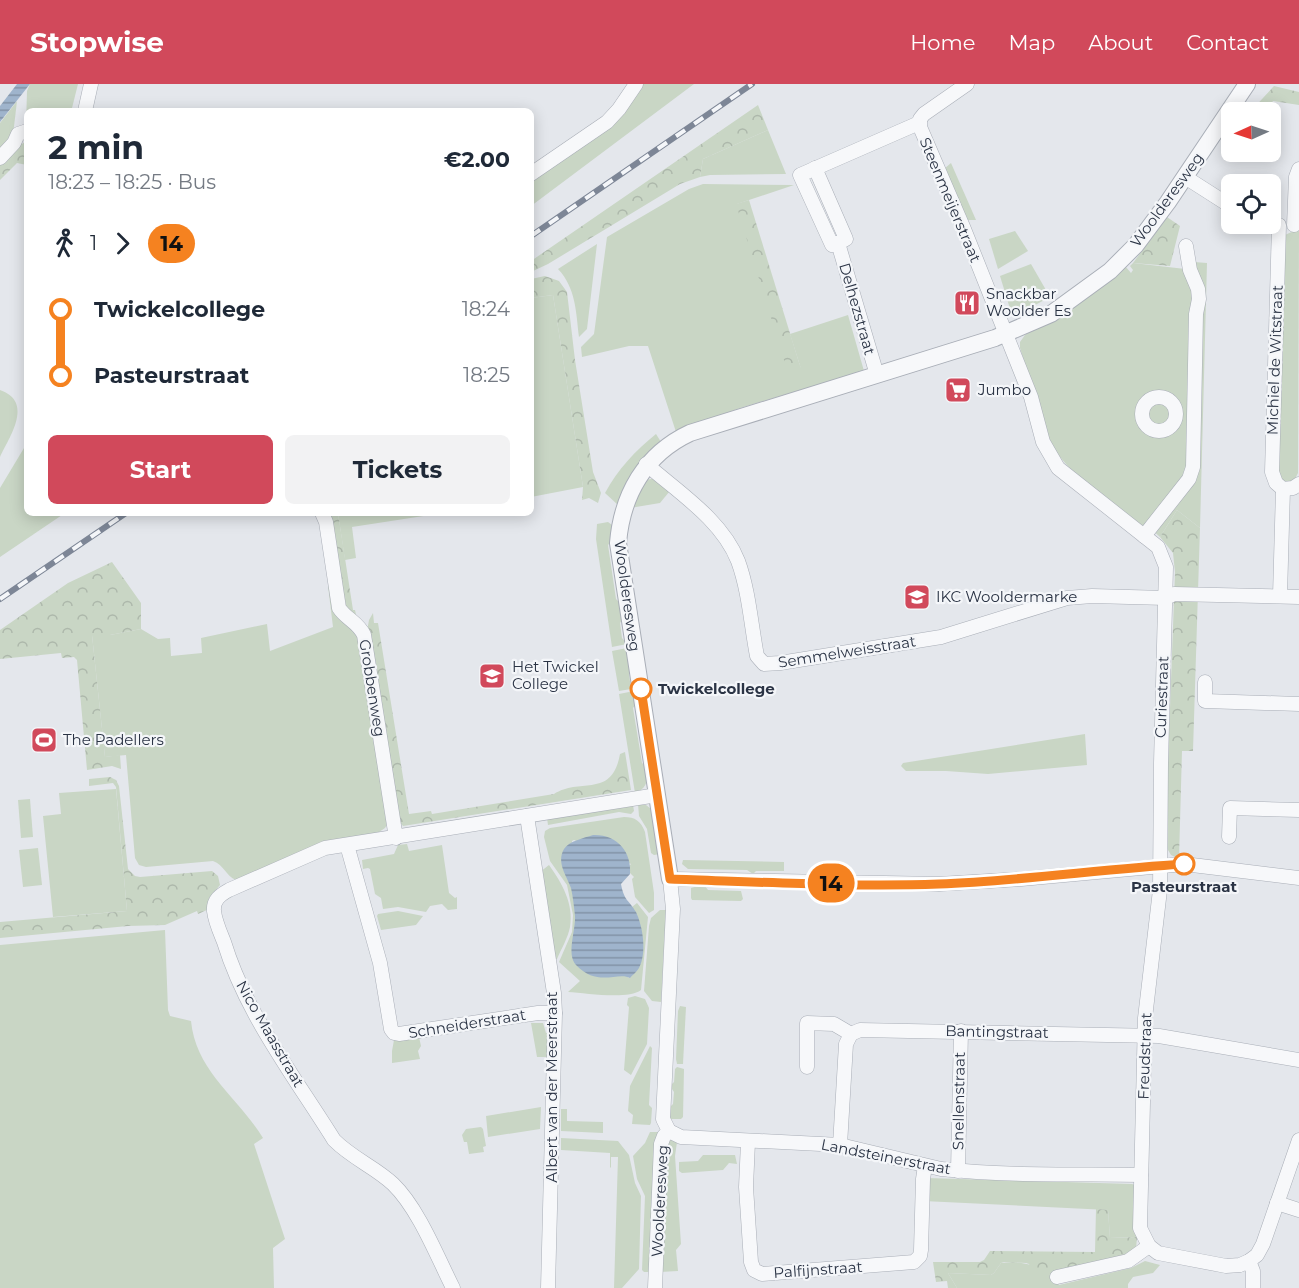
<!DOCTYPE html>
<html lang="en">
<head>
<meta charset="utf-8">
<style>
	body { margin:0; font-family:Montserrat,sans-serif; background:#f2f2f3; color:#1f2937; height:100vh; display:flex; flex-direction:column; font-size:22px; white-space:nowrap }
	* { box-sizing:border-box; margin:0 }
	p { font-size:20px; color:#747a83 }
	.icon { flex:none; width:33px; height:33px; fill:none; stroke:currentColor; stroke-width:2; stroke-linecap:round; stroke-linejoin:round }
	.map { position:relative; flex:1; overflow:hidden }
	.side { position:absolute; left:24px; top:24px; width:510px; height:408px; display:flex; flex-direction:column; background:#fff; border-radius:9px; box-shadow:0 3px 15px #0003 }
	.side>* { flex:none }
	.badge { padding:0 12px; border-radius:20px; font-size:21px; line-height:39px }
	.needle { width:39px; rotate:267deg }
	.fabs { position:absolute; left:1221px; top:18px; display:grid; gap:12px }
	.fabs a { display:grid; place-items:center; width:60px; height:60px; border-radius:9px; background:#fff; box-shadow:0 3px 15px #0003; font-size:30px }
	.map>.badge { position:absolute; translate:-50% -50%; box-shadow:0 0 0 3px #fff }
	.legs { display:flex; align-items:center; gap:9px; height:66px; padding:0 24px; font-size:20px }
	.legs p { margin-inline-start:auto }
	.head { display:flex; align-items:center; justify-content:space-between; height:102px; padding:0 24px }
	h1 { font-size:33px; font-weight:700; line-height:45px }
	.cta { display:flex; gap:12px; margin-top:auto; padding:12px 24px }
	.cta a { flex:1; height:69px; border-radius:9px; background:#d1495b; color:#fff; font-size:24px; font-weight:700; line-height:69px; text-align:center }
	.cta a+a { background:#f2f2f3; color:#1f2937 }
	ul { padding:0 24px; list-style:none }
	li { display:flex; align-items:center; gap:21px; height:66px; font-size:22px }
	li i { display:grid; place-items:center; width:9px; height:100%; margin:0 8px; background:currentColor }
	li i::after { content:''; width:15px; height:15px; margin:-8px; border:4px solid; border-radius:50%; background:#fff }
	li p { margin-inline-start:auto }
	li:first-child i { background:linear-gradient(#0000 50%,currentColor 0) }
	li:last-child i { background:linear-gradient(currentColor 50%,#0000 0) }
	header { display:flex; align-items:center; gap:36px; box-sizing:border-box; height:84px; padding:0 30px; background:#d1495b; color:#fff }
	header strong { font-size:28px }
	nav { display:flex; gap:33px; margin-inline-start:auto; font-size:21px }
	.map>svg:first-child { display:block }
	.green { fill:#c9d6c5 }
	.forest { fill:url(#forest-crowns) }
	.water { fill:url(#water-rules) }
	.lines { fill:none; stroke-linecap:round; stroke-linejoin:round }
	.minor-casing { stroke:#a9aeb7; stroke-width:15 }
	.tertiary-casing { stroke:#a9aeb7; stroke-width:18 }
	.minor { stroke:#f7f8fa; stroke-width:14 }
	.tertiary { stroke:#f7f8fa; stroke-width:16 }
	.rail-casing { stroke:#7d8696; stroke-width:6 }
	.rail { stroke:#f4f6f9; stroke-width:4; stroke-dasharray:11; stroke-linecap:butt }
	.line-1-casing { stroke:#fff; stroke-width:14 }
	.line-1 { stroke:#f58220; stroke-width:9 }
	.stop-1-dot { fill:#fff; stroke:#f58220; stroke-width:3 }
	.labels { text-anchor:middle; stroke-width:4.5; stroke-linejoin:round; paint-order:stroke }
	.street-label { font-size:15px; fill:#2b3445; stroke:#f4f6f9 }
	.poi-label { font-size:15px; fill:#2b3445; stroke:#f4f6f9; text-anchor:start }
	.stop-label { font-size:15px; font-weight:bold; fill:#2b3445; stroke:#f4f6f9; text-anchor:start }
</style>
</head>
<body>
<header>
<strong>Stopwise</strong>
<nav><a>Home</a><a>Map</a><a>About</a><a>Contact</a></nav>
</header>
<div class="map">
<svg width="1299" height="1204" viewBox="0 0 1299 1204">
	<defs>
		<pattern id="forest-crowns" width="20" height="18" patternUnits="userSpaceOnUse" patternTransform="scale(1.5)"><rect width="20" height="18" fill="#c9d6c5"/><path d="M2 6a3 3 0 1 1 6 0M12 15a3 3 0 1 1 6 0" fill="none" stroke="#adb8ab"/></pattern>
		<pattern id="water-rules" width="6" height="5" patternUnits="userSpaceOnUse" patternTransform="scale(1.5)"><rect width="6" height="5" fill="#9fb4cc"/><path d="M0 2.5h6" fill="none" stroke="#8293a7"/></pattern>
	</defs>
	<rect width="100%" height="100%" fill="#e4e7ec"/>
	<g class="green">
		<path d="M30,0H78L72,24L69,27H27L26,41L27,7Z"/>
		<path d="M642,0H694L531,122V98L605,47Z"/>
		<path d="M17,17L13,51L0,65V39Z"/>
		<path d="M768,46L786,90L710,91L700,93L703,75Z"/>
		<path d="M951,79L976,136H966L944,85Z"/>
		<path d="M703,100L794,101L737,120L801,285L790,250L848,231L864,287L740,324L676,348L648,262H629L582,273L581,263L594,250L607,153L689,105Z"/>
		<path d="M1296,146L1299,147L1298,389L1294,397L1286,399L1277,390L1285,151Z"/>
		<path d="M1015,147L1028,167L998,185L989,155Z"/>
		<path d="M597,160L587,245L579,253C576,228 576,204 558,185Z"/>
		<path d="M1194,178L1207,179L1200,444L1177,426L1160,453L1147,441H1140C1108,416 1070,393 1049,357L1020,264V258L1025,251L1125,182L1131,189L1133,186L1130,182L1133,179L1194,186Z"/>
		<path d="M1031,180L1050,213L1022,228H1011L1000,192Z"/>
		<path d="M553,211L583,403L531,413V214Z"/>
		<path d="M0,306C34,318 10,352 0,373Z"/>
		<path d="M656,350L661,358L618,421L605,409C618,385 635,367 656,350Z"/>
		<path d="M27,359V429H65L0,473V404Z"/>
		<path d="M651,395H655L669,408L660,419L630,424L646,396Z"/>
		<path d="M338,429H443L352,443L356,474L345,476Z"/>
		<path d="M608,438L612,441V457L608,461L616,515L620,519L623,534L620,539L622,554L627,560L612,563L596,455L597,440Z"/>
		<path d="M333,501L358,548L388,739L385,744L376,750L236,796C226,792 224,781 213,777L146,783L139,781L135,774L126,671L105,673L92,551H110L141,545L158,555L170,554L171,572L202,569L201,554L267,540L270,567L333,543L328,502Z"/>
		<path d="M627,564L632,589L629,590L631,605L619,607L612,567Z"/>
		<path d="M634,607L636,620L633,624L642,679L647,683C647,695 649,704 635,709L619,610Z"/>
		<path d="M1085,650L1087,681L988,690L946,687H906L901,682L903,679Z"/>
		<path d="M116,705L127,827L53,833L43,732L61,730L59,709Z"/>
		<path d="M30,715L33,753L21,754L18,716Z"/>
		<path d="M638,720L646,721L651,725L660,770L654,771L651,769L647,745L639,732Z"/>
		<path d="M633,721L634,727L631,730L619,728L548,741L547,734Z"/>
		<path d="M624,733C635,733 641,737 645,748L654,809V826L649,829L635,813L632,795L634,793L630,789L629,782L631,780L574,756L572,757L571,799L576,823L629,894L639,883L641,876L632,823L637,819L648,833L641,906C628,916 586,909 568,908L580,897L559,878L572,848L573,831L567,801L550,777L544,753L545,747L550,744Z"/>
		<path d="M407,760L409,767L442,761L449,809L455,814L457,813V825L448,826L442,820L430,822L426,828L398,823L383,825L381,814L375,810L370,785L368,784L363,785L362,776L394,770L398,761Z"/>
		<path d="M38,764L42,801L23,803L19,766Z"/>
		<path d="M683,776L784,778V787H756L753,790L747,786L688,785L682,780Z"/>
		<path d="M549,781C562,799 574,820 570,843C568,854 561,865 557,875H554L540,788Z"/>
		<path d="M698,802H705L708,806L741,807L743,815L741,817L692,816L691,814V804Z"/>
		<path d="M660,826H666L661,918L652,917L644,907L649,842L651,834Z"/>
		<path d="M398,827L423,832L416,841L381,846L377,832L378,830Z"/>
		<path d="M165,846L168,926L170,932L191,937C196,988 238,1013 263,1054L254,1060L285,1155L273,1164L274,1204H0V861Z"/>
		<path d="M635,912L645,915L649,924L647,960L631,991L624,986L629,923L627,921L628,914Z"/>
		<path d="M680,922L686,923L683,980H677L676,975L678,927Z"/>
		<path d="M531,939H543L546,949L550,950V973H537Z"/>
		<path d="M419,953L421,962L418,967L420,975L392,979V967L394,956Z"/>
		<path d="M650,962L652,964L649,1021L652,1024L651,1039L650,1041L632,1040L633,1031L628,1027L630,1002Z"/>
		<path d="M677,983L684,985L683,1033L681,1035H670L669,1024L673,1020L674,1008L670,1002L674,998L675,985Z"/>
		<path d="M541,1023L540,1045L488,1053L486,1032Z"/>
		<path d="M561,1025H567V1037L603,1038V1049L561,1047Z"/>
		<path d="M481,1043L483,1045L486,1062L483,1063L484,1068L469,1070L467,1058H464L462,1051L466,1045Z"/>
		<path d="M650,1048H660L651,1188H644L642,1186L645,1112L637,1095L633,1072L645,1059Z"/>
		<path d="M561,1054L618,1057L629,1071L635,1099L641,1112L639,1185L622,1204H614L618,1073H611V1084L610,1083V1069L561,1066Z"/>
		<path d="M669,1055L677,1058L675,1072L681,1160L676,1166L678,1187L660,1188L665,1061Z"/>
		<path d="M703,1071H735L737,1080L729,1079L723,1086L682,1089L679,1087V1078L698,1077Z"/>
		<path d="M927,1094L1132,1100L1135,1101L1137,1108V1153L1110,1154L1108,1126L923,1117Z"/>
		<path d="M1145,1177L1160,1181L1153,1189L1133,1193L1128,1200V1204H957L948,1189L991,1191L994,1189L1001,1179C1023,1176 1046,1182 1059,1201L1131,1184Z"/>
	</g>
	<g class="forest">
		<path d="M1274,2L1299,8V21L1273,17L1266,28H1250Z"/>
		<path d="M758,21L768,46L703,75L700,93L680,100L548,180L531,188V177Z"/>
		<path d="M27,57V81L17,79L0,96V79L18,62Z"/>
		<path d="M749,116L801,285L788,289L736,120Z"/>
		<path d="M1167,133L1180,142L1170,182L1133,179Z"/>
		<path d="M545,192L559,197L567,208L575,276L593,388L601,409L598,419L589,414L582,416L583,403L553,211L531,214V195Z"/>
		<path d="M1177,426L1200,444L1193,667H1182L1179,775L1171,771L1165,761L1175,488L1173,469L1160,453Z"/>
		<path d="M327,429H338L353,526H355L357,535L346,527Z"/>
		<path d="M112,478L141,519V545L110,551H92L105,673L120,671L121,685L112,682L87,686L77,576L74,573L62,574L61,569L0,575V546L68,499Z"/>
		<path d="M373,529L374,539H378L409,730L431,727L432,730L554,710C581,693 612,715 620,670L625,668L631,706L403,742L399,737L367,547L369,536Z"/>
		<path d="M110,693L116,696L119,702L128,785L135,792L140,793L212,787L218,792L220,801L209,814V825L198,830L197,827L165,841L128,842L0,854V838L127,827L116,703L113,699L89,702V695Z"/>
		<path d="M1096,1125L1108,1126L1110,1154L1137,1153L1136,1165L1132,1171L1094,1182L1049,1191L1034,1192L1029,1180L1026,1179L1004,1178L1001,1179L994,1189L991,1191L948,1189L957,1204H948L947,1197L936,1198L933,1178H980L984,1176L990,1167L1095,1168Z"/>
	</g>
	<g class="water">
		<path d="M17,0H30L0,38V22Z"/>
		<path d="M593,751C617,750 632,768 630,790L621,800C624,817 629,816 636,828C643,843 647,869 639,884C637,888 632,891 630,894C618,887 598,904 576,881C566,870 576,846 575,832C574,823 573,813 571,804C567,792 556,779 564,765C569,757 584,754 593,751Z"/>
	</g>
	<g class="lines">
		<defs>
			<g id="minor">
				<path d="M967,0L924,30L920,35V43L964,145L1031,313L1043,358L1058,384L1158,463L1166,483L1161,679L1160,806L1145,934L1140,1144L1149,1162L1158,1169L1226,1182L1240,1181L1249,1177L1257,1171L1263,1160L1299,1056"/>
				<path d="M85,27L91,0"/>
				<path d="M0,74L14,59L18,50L27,47"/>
				<path d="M815,84L846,155L838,159"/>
				<path d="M531,90L607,38L619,25L636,0"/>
				<path d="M1185,93L1232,123"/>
				<path d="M1279,141L1272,388L1276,399L1283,405L1293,404L1299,400"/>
				<path d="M1294,141L1296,93L1299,85"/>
				<path d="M877,291L838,159L832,161L800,91L919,39"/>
				<circle cx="1159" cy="330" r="17"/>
				<path d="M646,380C678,408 722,436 738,477C749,507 751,541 757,572L764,580L780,579L941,553L1067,514L1092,512L1166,514L1174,510L1299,513"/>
				<path d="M322,429L326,438L339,524C346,535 358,538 364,551L396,754"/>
				<path d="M1144,452L1189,395L1193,383L1196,230L1199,215L1198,205L1190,186L1186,162"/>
				<path d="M1280,512L1283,405"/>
				<path d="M1205,598V617L1299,620"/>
				<path d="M527,732L554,909L555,929L548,1204"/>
				<path d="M1229,753L1230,724L1299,726"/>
				<path d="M347,761L380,879L391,945L394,949L399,950L538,929H555"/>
				<path d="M807,983V939L834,940L851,950"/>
				<path d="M669,1047L681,1053L840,1061L941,1085C1008,1092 1075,1090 1141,1091"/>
				<path d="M748,1058L746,1103L751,1178L754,1186L762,1190L914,1178L920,1172L921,1166L923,1095L925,1082"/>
				<path d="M840,1061L846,960L851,950L860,946L1159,952L1299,976"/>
				<path d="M958,1087L961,947"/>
				<path d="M1277,1119L1299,1126"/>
				<path d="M1249,1177L1253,1187V1204"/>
				<path d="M1057,1193L1128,1177L1149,1162"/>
				<path d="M453,1204C437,1172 418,1124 393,1100C375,1083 353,1075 334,1056C294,992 246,930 224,858C220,848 215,837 214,827C213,816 220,811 229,806L325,764L657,711"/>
				<path d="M655,1204L661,1060L664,1052L669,1047L663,1035L673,825L670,795L939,800L1021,795L1184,780L1299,794"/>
			</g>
			<path id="tertiary" d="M670,795L618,459C622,411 645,370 690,349L995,254L1051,230L1110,187L1136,161L1168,118L1247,0"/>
		</defs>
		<use href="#minor" class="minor-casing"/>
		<use href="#tertiary" class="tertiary-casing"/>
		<use href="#minor" class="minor"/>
		<use href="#tertiary" class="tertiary"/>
		<defs>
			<g id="rail">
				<path d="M531,152L752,0"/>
				<path d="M0,515L126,429"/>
			</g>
		</defs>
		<use href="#rail" class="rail-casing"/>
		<use href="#rail" class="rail"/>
	</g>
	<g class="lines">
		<defs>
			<path id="line-1" d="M641,605L670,795C760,798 850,803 939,800C1021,797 1102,785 1184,780"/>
		</defs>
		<use href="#line-1" class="line-1-casing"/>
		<use href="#line-1" class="line-1"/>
	</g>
	<defs>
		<symbol id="restaurant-square" viewBox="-11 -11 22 22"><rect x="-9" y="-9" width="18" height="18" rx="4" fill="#d1495b" stroke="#f4f6f9"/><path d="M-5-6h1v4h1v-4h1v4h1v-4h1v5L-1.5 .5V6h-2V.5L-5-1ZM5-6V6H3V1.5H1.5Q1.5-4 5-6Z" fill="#fff"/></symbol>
		<symbol id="supermarket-square" viewBox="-11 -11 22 22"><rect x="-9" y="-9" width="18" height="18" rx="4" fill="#d1495b" stroke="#f4f6f9"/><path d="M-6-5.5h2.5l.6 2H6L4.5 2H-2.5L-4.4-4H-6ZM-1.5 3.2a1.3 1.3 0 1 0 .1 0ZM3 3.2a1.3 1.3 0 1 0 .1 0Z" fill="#fff"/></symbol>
		<symbol id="school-square" viewBox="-11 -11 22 22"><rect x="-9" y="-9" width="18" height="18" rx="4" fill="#d1495b" stroke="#f4f6f9"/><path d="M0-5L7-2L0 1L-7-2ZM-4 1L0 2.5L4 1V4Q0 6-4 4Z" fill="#fff"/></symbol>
		<symbol id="stadium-square" viewBox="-11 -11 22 22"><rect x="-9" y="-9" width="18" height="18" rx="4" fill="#d1495b" stroke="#f4f6f9"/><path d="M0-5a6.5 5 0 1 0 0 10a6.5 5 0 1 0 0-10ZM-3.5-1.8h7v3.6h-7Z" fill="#fff"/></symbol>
	</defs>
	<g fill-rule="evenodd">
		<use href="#restaurant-square" x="952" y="204" width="30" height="30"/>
		<use href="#supermarket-square" x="943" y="291" width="30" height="30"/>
		<use href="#school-square" x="902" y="498" width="30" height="30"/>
		<use href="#school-square" x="477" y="577" width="30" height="30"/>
		<use href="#stadium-square" x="29" y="641" width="30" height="30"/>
	</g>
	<g class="stop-1-dot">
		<circle cx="641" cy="605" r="10"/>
		<circle cx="1184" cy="780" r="10"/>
	</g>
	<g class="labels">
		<g class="street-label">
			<text transform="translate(950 116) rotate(67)" y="5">Steenmeijerstraat</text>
			<text transform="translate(1167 116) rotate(-54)" y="5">Woolderesweg</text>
			<text transform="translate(857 225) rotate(74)" y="5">Delhezstraat</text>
			<text transform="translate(1275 276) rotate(-88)" y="5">Michiel de Witstraat</text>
			<text transform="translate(627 512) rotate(82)" y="5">Woolderesweg</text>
			<text transform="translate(847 568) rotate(-9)" y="5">Semmelweisstraat</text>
			<text transform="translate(372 604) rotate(81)" y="5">Grobbenweg</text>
			<text transform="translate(1162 613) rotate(-88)" y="5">Curiestraat</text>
			<text transform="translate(467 940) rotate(-9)" y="5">Schneiderstraat</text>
			<text transform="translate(997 948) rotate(1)" y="5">Bantingstraat</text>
			<text transform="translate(270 950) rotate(60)" y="5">Nico Maasstraat</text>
			<text transform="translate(1145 972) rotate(-88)" y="5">Freudstraat</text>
			<text transform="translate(552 1003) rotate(-90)" y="5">Albert van der Meerstraat</text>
			<text transform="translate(959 1017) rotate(-89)" y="5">Snellenstraat</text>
			<text transform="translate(886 1073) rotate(11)" y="5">Landsteinerstraat</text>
			<text transform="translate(660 1117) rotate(-87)" y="5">Woolderesweg</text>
			<text transform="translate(818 1186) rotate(-4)" y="5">Palfijnstraat</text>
		</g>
		<g class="poi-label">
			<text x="986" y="215">Snackbar<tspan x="986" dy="17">Woolder Es</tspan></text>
			<text x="978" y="311">Jumbo</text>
			<text x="936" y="518">IKC Wooldermarke</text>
			<text x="512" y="588">Het Twickel<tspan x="512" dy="17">College</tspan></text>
			<text x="63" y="661">The Padellers</text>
		</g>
		<g class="stop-label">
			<text x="658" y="610">Twickelcollege</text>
			<text x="1184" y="808" text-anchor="middle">Pasteurstraat</text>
		</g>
	</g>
</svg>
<div class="fabs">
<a><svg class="needle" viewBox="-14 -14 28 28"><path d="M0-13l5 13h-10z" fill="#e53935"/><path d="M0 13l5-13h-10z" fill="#747a83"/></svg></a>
<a><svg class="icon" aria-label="locate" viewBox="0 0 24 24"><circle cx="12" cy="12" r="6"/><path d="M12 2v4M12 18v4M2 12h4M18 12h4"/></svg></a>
</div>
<b class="badge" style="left:831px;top:799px;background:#f58220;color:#111">14</b>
<section class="side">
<div class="head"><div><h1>2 min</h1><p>18:23 – 18:25 · Bus</p></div><b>€2.00</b></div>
<div class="legs"><svg class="icon" aria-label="walk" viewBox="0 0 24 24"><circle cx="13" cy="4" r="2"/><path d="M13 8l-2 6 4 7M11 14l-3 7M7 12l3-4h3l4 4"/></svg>1<svg class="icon" aria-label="forward" viewBox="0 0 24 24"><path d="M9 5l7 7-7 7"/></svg><b class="badge" style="background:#f58220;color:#111">14</b></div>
<ul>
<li><i style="color:#f58220"></i><b>Twickelcollege</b><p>18:24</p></li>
<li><i style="color:#f58220"></i><b>Pasteurstraat</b><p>18:25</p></li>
</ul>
<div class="cta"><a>Start</a><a>Tickets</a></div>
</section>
</div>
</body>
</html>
